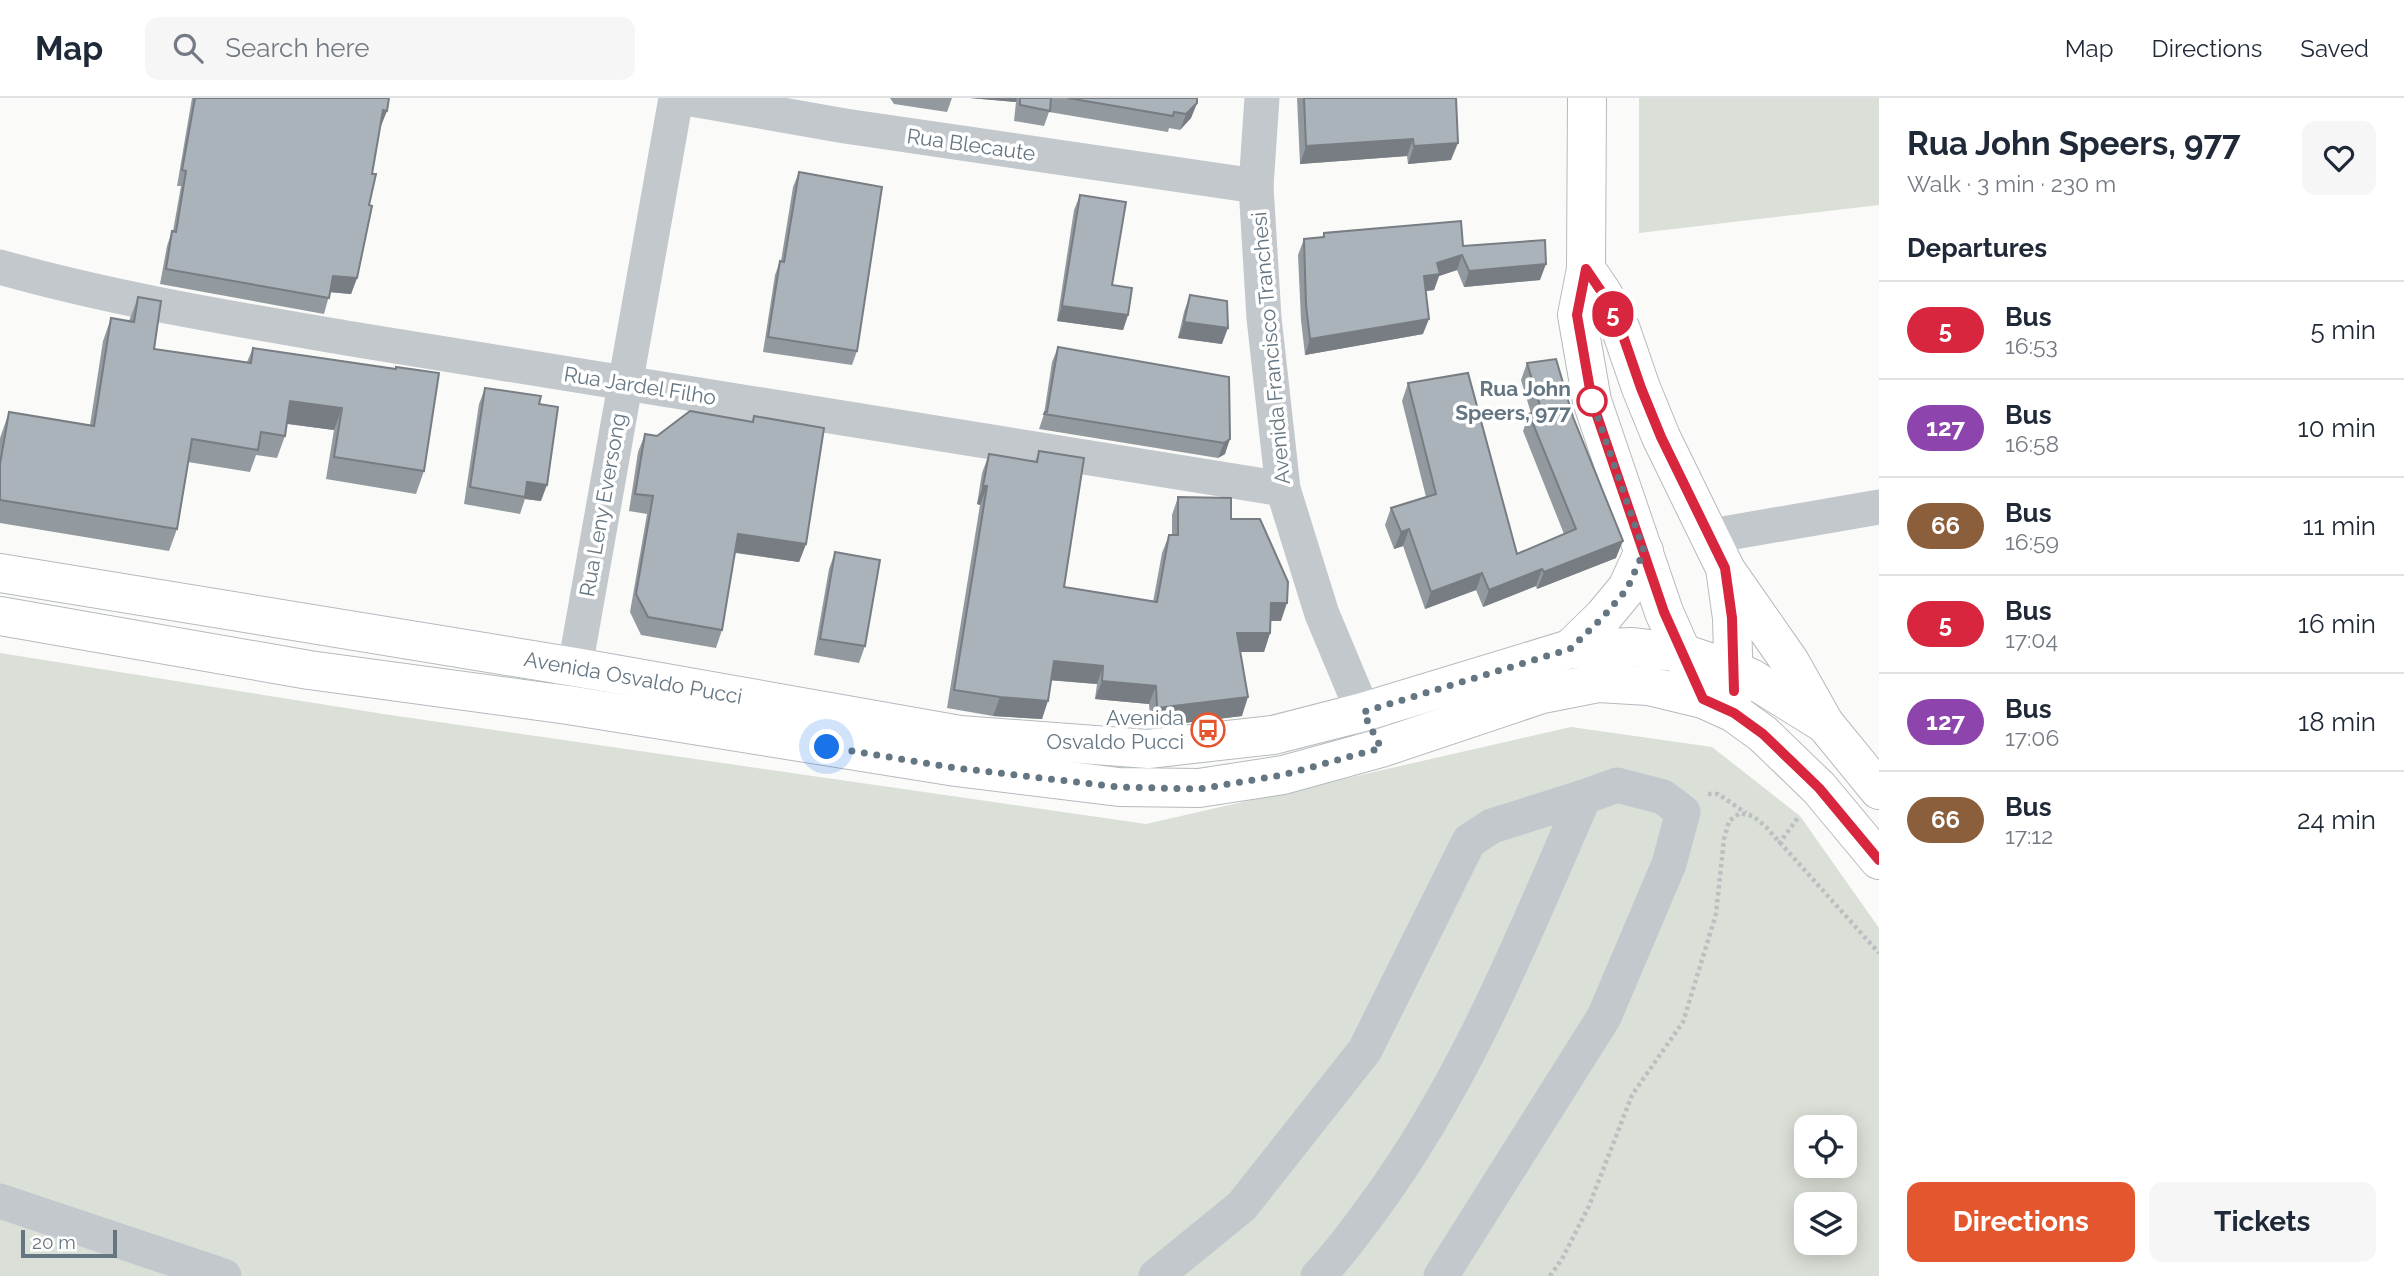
<!DOCTYPE html>
<html lang="en">
<head>
<meta charset="utf-8">
<style>
	body { margin:0; font-family:Raleway,sans-serif; background:#f6f6f7; color:#1f2937; height:100vh; display:flex; flex-direction:column; font-size:26px; white-space:nowrap }
	* { box-sizing:border-box; margin:0 }
	p { font-size:23px; color:#747a83 }
	.icon { flex:none; width:38px; height:38px; fill:none; stroke:currentColor; stroke-width:2; stroke-linecap:round; stroke-linejoin:round }
	.map { position:relative; flex:1; overflow:hidden }
	.sheet { display:flex; flex-direction:column; background:#fff; width:525px }
	.sheet>* { flex:none }
	.badge { padding:0 14px; border-radius:23px; font-size:24px; line-height:46px }
	.fabs { position:absolute; left:1794px; top:1017px; display:grid; gap:14px }
	.fabs a { display:grid; place-items:center; width:63px; height:63px; border-radius:14px; background:#fff; box-shadow:0 4px 18px #0003; font-size:35px }
	.scale { position:absolute; left:21px; bottom:18px; width:96px; box-sizing:border-box; padding-left:7px; border:4px solid #657683; border-top:0; font-size:19px; line-height:24px; white-space:nowrap; color:#657683; -webkit-text-stroke:5px #fff; paint-order:stroke }
	.you { position:absolute; width:35px; height:35px; margin:-18px; border:5px solid #fff; border-radius:50%; background:#1a73e8; box-shadow:0 0 0 10px #1a73e833 }
	.map>.badge { position:absolute; translate:-50% -50%; box-shadow:0 0 0 4px #fff }
	h2 { padding:0 28px; font-size:26px; line-height:63px }
	.round { display:grid; place-items:center; flex:none; width:74px; height:74px; border-radius:14px; background:#f6f6f7 }
	.headline { display:flex; align-items:center; justify-content:space-between; height:119px; padding:0 28px }
	h1 { font-size:33px; font-weight:700; line-height:52px }
	.action { display:flex; gap:14px; margin-top:auto; padding:14px 28px }
	.action a { flex:1; height:80px; border-radius:14px; background:#e4572e; color:#fff; font-size:28px; font-weight:700; line-height:80px; text-align:center }
	.action a+a { background:#f6f6f7; color:#1f2937 }
	ul { padding:0; list-style:none }
	li { display:flex; align-items:center; gap:21px; height:98px; padding:0 28px; border-top:2px solid #e0e1e3 }
	li div { flex:1 }
	li b { display:block; font-size:26px }
	li em { font-style:normal }
	li .badge { min-width:77px; font-weight:700; text-align:center }
	header { display:flex; align-items:center; gap:42px; box-sizing:border-box; height:98px; padding:0 35px; background:#fff; border-bottom:2px solid #e0e1e3 }
	header strong { font-size:33px }
	nav { display:flex; gap:38px; margin-inline-start:auto; font-size:24px }
	.search { width:490px; height:63px; background:#f6f6f7; display:flex; align-items:center; gap:18px; box-sizing:border-box; padding:0 24px; border-radius:14px; color:#747a83; font-size:26px }
	main { display:flex; flex:1; min-height:0 }
	.map>svg:first-child { display:block }
	.green { fill:#dadfd7; fill-rule:evenodd }
	.lines { fill:none; stroke-linecap:round; stroke-linejoin:round }
	.major-casing { stroke:#b5babe; stroke-width:40 }
	.path { stroke:#bbbfc2; stroke-width:4.5; stroke-dasharray:3.5 3.5; stroke-linecap:butt }
	.minor { stroke:#c3c8cc; stroke-width:35 }
	.major { stroke:#fff; stroke-width:38 }
	.wall { fill:#929a9f }
	.shaded-wall { fill:#777d82 }
	.building { fill:#aab3b9; stroke:#777d82; stroke-width:2 }
	.line-casing { stroke:#fff; stroke-width:16 }
	.line { stroke:#d7263d; stroke-width:10 }
	.walk { stroke:#657683; stroke-width:7; stroke-dasharray:0 12.6 }
	.stop-dot { fill:#fff; stroke:#d7263d; stroke-width:3.5 }
	.labels { text-anchor:middle; stroke-width:7; stroke-linejoin:round; paint-order:stroke }
	.street-label { font-size:21px; fill:#657683; stroke:#fff }
	.stop-label { font-size:21px; font-weight:bold; fill:#657683; stroke:#fff; text-anchor:end }
	.poi-label { font-size:21px; fill:#657683; stroke:#fff; text-anchor:end }
</style>
</head>
<body>
<header>
<strong>Map</strong>
<div class="search"><svg class="icon" aria-label="search" viewBox="0 0 24 24"><circle cx="10" cy="10" r="6"/><path d="M15 15l6 6"/></svg>Search here</div>
<nav><a>Map</a><a>Directions</a><a>Saved</a></nav>
</header>
<main>
<div class="map">
<svg width="1879" height="1178" viewBox="0 0 1879 1178">
	<rect width="100%" height="100%" fill="#fafaf8"/>
	<g class="green">
		<path d="M1639,0H1879V107L1639,135Z"/>
		<path d="M0,555L390,617L1146,726L1571,629L1712,649L1800,718L1879,830V1178H0ZM1806,1029H1844V1068H1806ZM1806,1106H1844V1144H1806Z"/>
	</g>
	<g class="lines">
		<defs>
			<g id="major">
				<path d="M1587,0L1586,171L1577,217L1592,303L1664,514L1690,573"/>
				<path d="M1586,171L1603,196L1621,232L1641,290L1661,339L1725,470L1732,520L1734,595"/>
				<path d="M0,475L575,569L960,637L1148,651L1273,637L1363,614L1570,551L1633,549L1682,555L1733,572L1751,580L1825,626"/>
				<path d="M1728,475L1790,564L1825,626L1879,692"/>
				<path d="M0,518L309,572L568,607L956,669L1119,689L1199,690L1283,677L1381,650L1542,596L1598,585L1649,588L1703,601L1734,615L1763,636L1819,690L1879,762"/>
				<path d="M1570,551L1603,519L1627,490L1644,453"/>
			</g>
		</defs>
		<use href="#major" class="major-casing"/>
		<g class="path">
			<path d="M1708,696H1718L1746,715"/>
			<path d="M1779,746L1799,718"/>
			<path d="M1550,1178L1562,1161L1589,1108L1632,997L1683,924L1716,816L1724,741L1729,723L1740,715L1753,718L1766,729L1879,855"/>
		</g>
		<g class="minor">
			<path d="M686,0L845,28L1256,88"/>
			<path d="M1262,0L1256,88L1264,220L1283,391L1322,516L1363,614L1376,639"/>
			<path d="M0,169C113,201 230,220 346,240L1283,391"/>
			<path d="M1711,438L1879,409"/>
			<path d="M570,597L676,0"/>
			<path d="M0,1103L224,1178"/>
			<path d="M1156,1178L1242,1108L1365,952L1469,743L1492,728L1584,699"/>
			<path d="M1318,1178C1338,1158 1355,1134 1372,1111C1464,987 1523,840 1584,699L1617,687L1663,699L1683,714L1669,766L1604,919L1441,1178"/>
		</g>
		<use href="#major" class="major"/>
	</g>
	<g class="wall">
		<path d="M192,0H389L380,28L372,76L369,107L357,180L351,196L330,194L324,216L160,186L167,148L172,133H173L181,88H177Z"/>
		<path d="M890,0H952L947,14L894,6Z"/>
		<path d="M970,0H1197V5L1191,20L1180,32L1169,30L1168,34L1049,14L1044,28L1014,23L1016,4Z"/>
		<path d="M1297,0H1456L1451,62L1408,66L1407,58L1300,66Z"/>
		<path d="M799,74L857,253L852,267L763,254L775,177L780,163H781L793,89Z"/>
		<path d="M1080,97L1112,187L1128,217L1123,232L1057,223L1074,112Z"/>
		<path d="M1324,135L1463,148L1540,182L1464,189L1457,172L1439,178L1434,192L1426,193L1423,236L1305,257L1301,222L1298,157L1304,141L1322,139Z"/>
		<path d="M1190,197L1222,246L1178,240L1184,214Z"/>
		<path d="M138,199L154,251L247,264L253,250L396,271L424,373L416,396L326,381L334,332L287,326L285,338L277,360L256,357L250,374L188,364L177,431L169,453L0,425V340L9,314L90,327L103,243L111,220L129,223Z"/>
		<path d="M1058,249L1229,279L1225,356L1218,360L1039,331L1044,316L1052,264Z"/>
		<path d="M1527,265L1573,319L1616,460L1537,491L1536,488L1483,509L1476,492L1425,511L1403,448L1394,451L1385,427L1391,410L1426,399L1402,303L1408,285L1517,456L1564,436L1523,333L1529,316L1531,315L1521,282Z"/>
		<path d="M485,290L539,306L541,403L525,401L520,416L464,406L479,306Z"/>
		<path d="M754,318L806,446L799,464L735,455L722,532L716,550L641,537L630,514L647,416L629,413L638,354L645,336L657,338L752,324Z"/>
		<path d="M1039,353L1064,489L1153,504L1162,455L1169,437H1172V417L1178,399L1231,421L1281,523H1271L1270,535L1264,554H1240L1242,618L1151,629L1149,606L1095,601L1097,586L1051,582L1042,621L993,618L947,610L980,407L977,406L982,375L989,356L1035,364Z"/>
		<path d="M835,454L865,548L859,565L814,557L829,471Z"/>
	</g>
	<g class="shaded-wall">
		<path d="M970,0H1017L1016,4Z"/>
		<path d="M1197,5L1191,20L1180,32L1186,16Z"/>
		<path d="M383,12L387,13L381,28H377Z"/>
		<path d="M1413,41L1407,58L1300,66L1306,48Z"/>
		<path d="M1458,45L1451,62L1408,66L1414,48Z"/>
		<path d="M1462,157L1457,172L1439,178L1434,192L1419,194L1424,178L1437,165Z"/>
		<path d="M1546,166L1540,182L1464,189L1469,173Z"/>
		<path d="M333,178L357,180L351,196L328,194Z"/>
		<path d="M1062,208L1128,217L1123,232L1057,223Z"/>
		<path d="M1429,221L1423,236L1305,257L1310,241Z"/>
		<path d="M1184,224L1228,230L1222,246L1178,240Z"/>
		<path d="M290,303L342,310L334,332L282,325Z"/>
		<path d="M1230,341L1225,356L1218,360L1224,345Z"/>
		<path d="M527,384L547,387L541,403L525,401Z"/>
		<path d="M983,388H987L980,407L977,406Z"/>
		<path d="M1409,431L1403,448L1394,451L1401,434Z"/>
		<path d="M738,436L806,446L799,464L732,454Z"/>
		<path d="M1623,443L1616,460L1537,491L1544,474Z"/>
		<path d="M1542,471L1536,488L1483,509L1489,492Z"/>
		<path d="M1482,475L1476,492L1425,511L1431,494Z"/>
		<path d="M1271,505H1287L1281,523H1264Z"/>
		<path d="M1237,535H1270L1264,554H1231Z"/>
		<path d="M1054,563L1103,568L1097,586L1047,582Z"/>
		<path d="M1102,583L1156,588L1149,606L1095,601Z"/>
		<path d="M1000,599L1048,603L1042,621L993,618Z"/>
		<path d="M1248,599L1242,618L1151,629L1157,610Z"/>
	</g>
	<g class="building">
		<path d="M195,0H389L387,13L383,12L372,76H376L369,107L372,108L357,180L333,178L329,200L166,171L172,133L176,134L186,73L182,72Z"/>
		<path d="M1020,0H1051L1050,13L1020,7Z"/>
		<path d="M1068,0H1197V5L1186,16L1174,14L1173,18Z"/>
		<path d="M1304,0H1456L1458,45L1414,48L1413,41L1306,48Z"/>
		<path d="M799,74L882,89L857,253L768,239L780,163L784,164Z"/>
		<path d="M1080,97L1126,104L1112,187L1132,190L1128,217L1062,208Z"/>
		<path d="M1461,123L1463,148L1545,142L1546,166L1469,173L1462,157L1437,165L1440,176L1424,178L1429,221L1310,241L1306,207L1304,141L1324,139V135Z"/>
		<path d="M1190,197L1227,203L1228,230L1184,224Z"/>
		<path d="M138,199L161,203L154,251L251,265L253,250L396,271V269L439,275L424,373L334,359L342,310L290,303L285,338L261,334L258,352L192,341L177,431L0,402V366L9,314L94,328L111,220L134,224Z"/>
		<path d="M1058,249L1229,279L1230,341L1224,345L1044,316L1045,314H1047Z"/>
		<path d="M1556,261L1573,319L1623,443L1544,474L1542,471L1489,492L1482,475L1431,494L1409,431L1401,434L1391,410L1436,396L1408,285L1468,275L1517,456L1576,431L1529,316L1541,311L1527,265Z"/>
		<path d="M485,290L541,298L539,306L558,309L547,387L527,384L525,399L470,389Z"/>
		<path d="M690,313L753,324L754,318L824,330L806,446L738,436L722,532L648,519L636,496L653,398L635,396L645,336L657,338Z"/>
		<path d="M1039,353L1084,360L1064,489L1157,504L1169,437H1178V399L1231,400V421H1260L1288,484L1287,505H1271L1270,535H1237L1248,599L1157,610L1156,588L1102,583L1103,568L1054,563L1048,603L1000,599L954,592L987,388H983L989,356L1037,364Z"/>
		<path d="M835,454L880,462L865,548L820,541Z"/>
	</g>
	<g class="lines">
		<defs>
			<path id="line" d="M1734,593L1732,520L1725,470L1661,339L1641,290L1621,232L1603,196L1586,171L1577,217L1592,303L1664,514L1703,601L1734,615L1763,636L1819,690L1879,762"/>
		</defs>
		<use href="#line" class="line-casing"/>
		<use href="#line" class="line"/>
		<path class="walk" d="M827,649L956,670L1119,689L1199,691L1283,677L1381,650L1363,614L1570,551L1603,519L1627,491L1644,453L1592,303"/>
	</g>
	<defs>
		<symbol id="bus-ring" viewBox="-11 -11 22 22"><circle r="9.5" fill="#fff" stroke="#e4572e" stroke-width="1.5"/><path d="M-5-6H5V4H4V6H2V4H-2V6H-4V4H-5ZM-3.5-4V0h7V-4ZM-3.5 1.2v1.5H-2V1.2ZM2 1.2v1.5H3.5V1.2Z" fill="#e4572e"/></symbol>
	</defs>
	<g fill-rule="evenodd">
		<use href="#bus-ring" x="1189" y="613" width="38" height="38"/>
	</g>
	<circle class="stop-dot" cx="1592" cy="303" r="14"/>
	<g class="labels">
		<g class="street-label">
			<text transform="translate(971 47) rotate(8)" y="7">Rua Blecaute</text>
			<text transform="translate(1271 250) rotate(-95)" y="7">Avenida Francisco Tranchesi</text>
			<text transform="translate(640 288) rotate(9)" y="7">Rua Jardel Filho</text>
			<text transform="translate(603 407) rotate(-80)" y="7">Rua Leny Eversong</text>
			<text transform="translate(633 580) rotate(10)" y="7">Avenida Osvaldo Pucci</text>
		</g>
		<g class="stop-label">
			<text x="1571" y="298">Rua John<tspan x="1571" dy="24">Speers, 977</tspan></text>
		</g>
		<g class="poi-label">
			<text x="1184" y="627">Avenida<tspan x="1184" dy="24">Osvaldo Pucci</tspan></text>
		</g>
	</g>
</svg>
<div class="fabs">
<a><svg class="icon" aria-label="locate" viewBox="0 0 24 24"><circle cx="12" cy="12" r="6"/><path d="M12 2v4M12 18v4M2 12h4M18 12h4"/></svg></a>
<a><svg class="icon" aria-label="layers" viewBox="0 0 24 24"><path d="M12 4l9 5-9 5-9-5zM3 14l9 5 9-5"/></svg></a>
</div>
<div class="scale">20 m</div>
<div class="you" style="left:827px;top:649px"></div>
<b class="badge" style="left:1613px;top:216px;background:#d7263d;color:#fff">5</b>
</div>
<section class="sheet">
<div class="headline"><div><h1>Rua John Speers, 977</h1><p>Walk · 3 min · 230 m</p></div><a class="round"><svg class="icon" aria-label="heart" viewBox="0 0 24 24"><path d="M12 20l-8-8c-3-5 5-10 8-4 3-6 11-1 8 4z"/></svg></a></div>
<h2>Departures</h2>
<ul>
<li><span class="badge" style="background:#d7263d;color:#fff">5</span><div><b>Bus</b><p>16:53</p></div><em>5 min</em></li>
<li><span class="badge" style="background:#8e44ad;color:#fff">127</span><div><b>Bus</b><p>16:58</p></div><em>10 min</em></li>
<li><span class="badge" style="background:#8b5e3c;color:#fff">66</span><div><b>Bus</b><p>16:59</p></div><em>11 min</em></li>
<li><span class="badge" style="background:#d7263d;color:#fff">5</span><div><b>Bus</b><p>17:04</p></div><em>16 min</em></li>
<li><span class="badge" style="background:#8e44ad;color:#fff">127</span><div><b>Bus</b><p>17:06</p></div><em>18 min</em></li>
<li><span class="badge" style="background:#8b5e3c;color:#fff">66</span><div><b>Bus</b><p>17:12</p></div><em>24 min</em></li>
</ul>
<div class="action"><a>Directions</a><a>Tickets</a></div>
</section>
</main>
</body>
</html>
